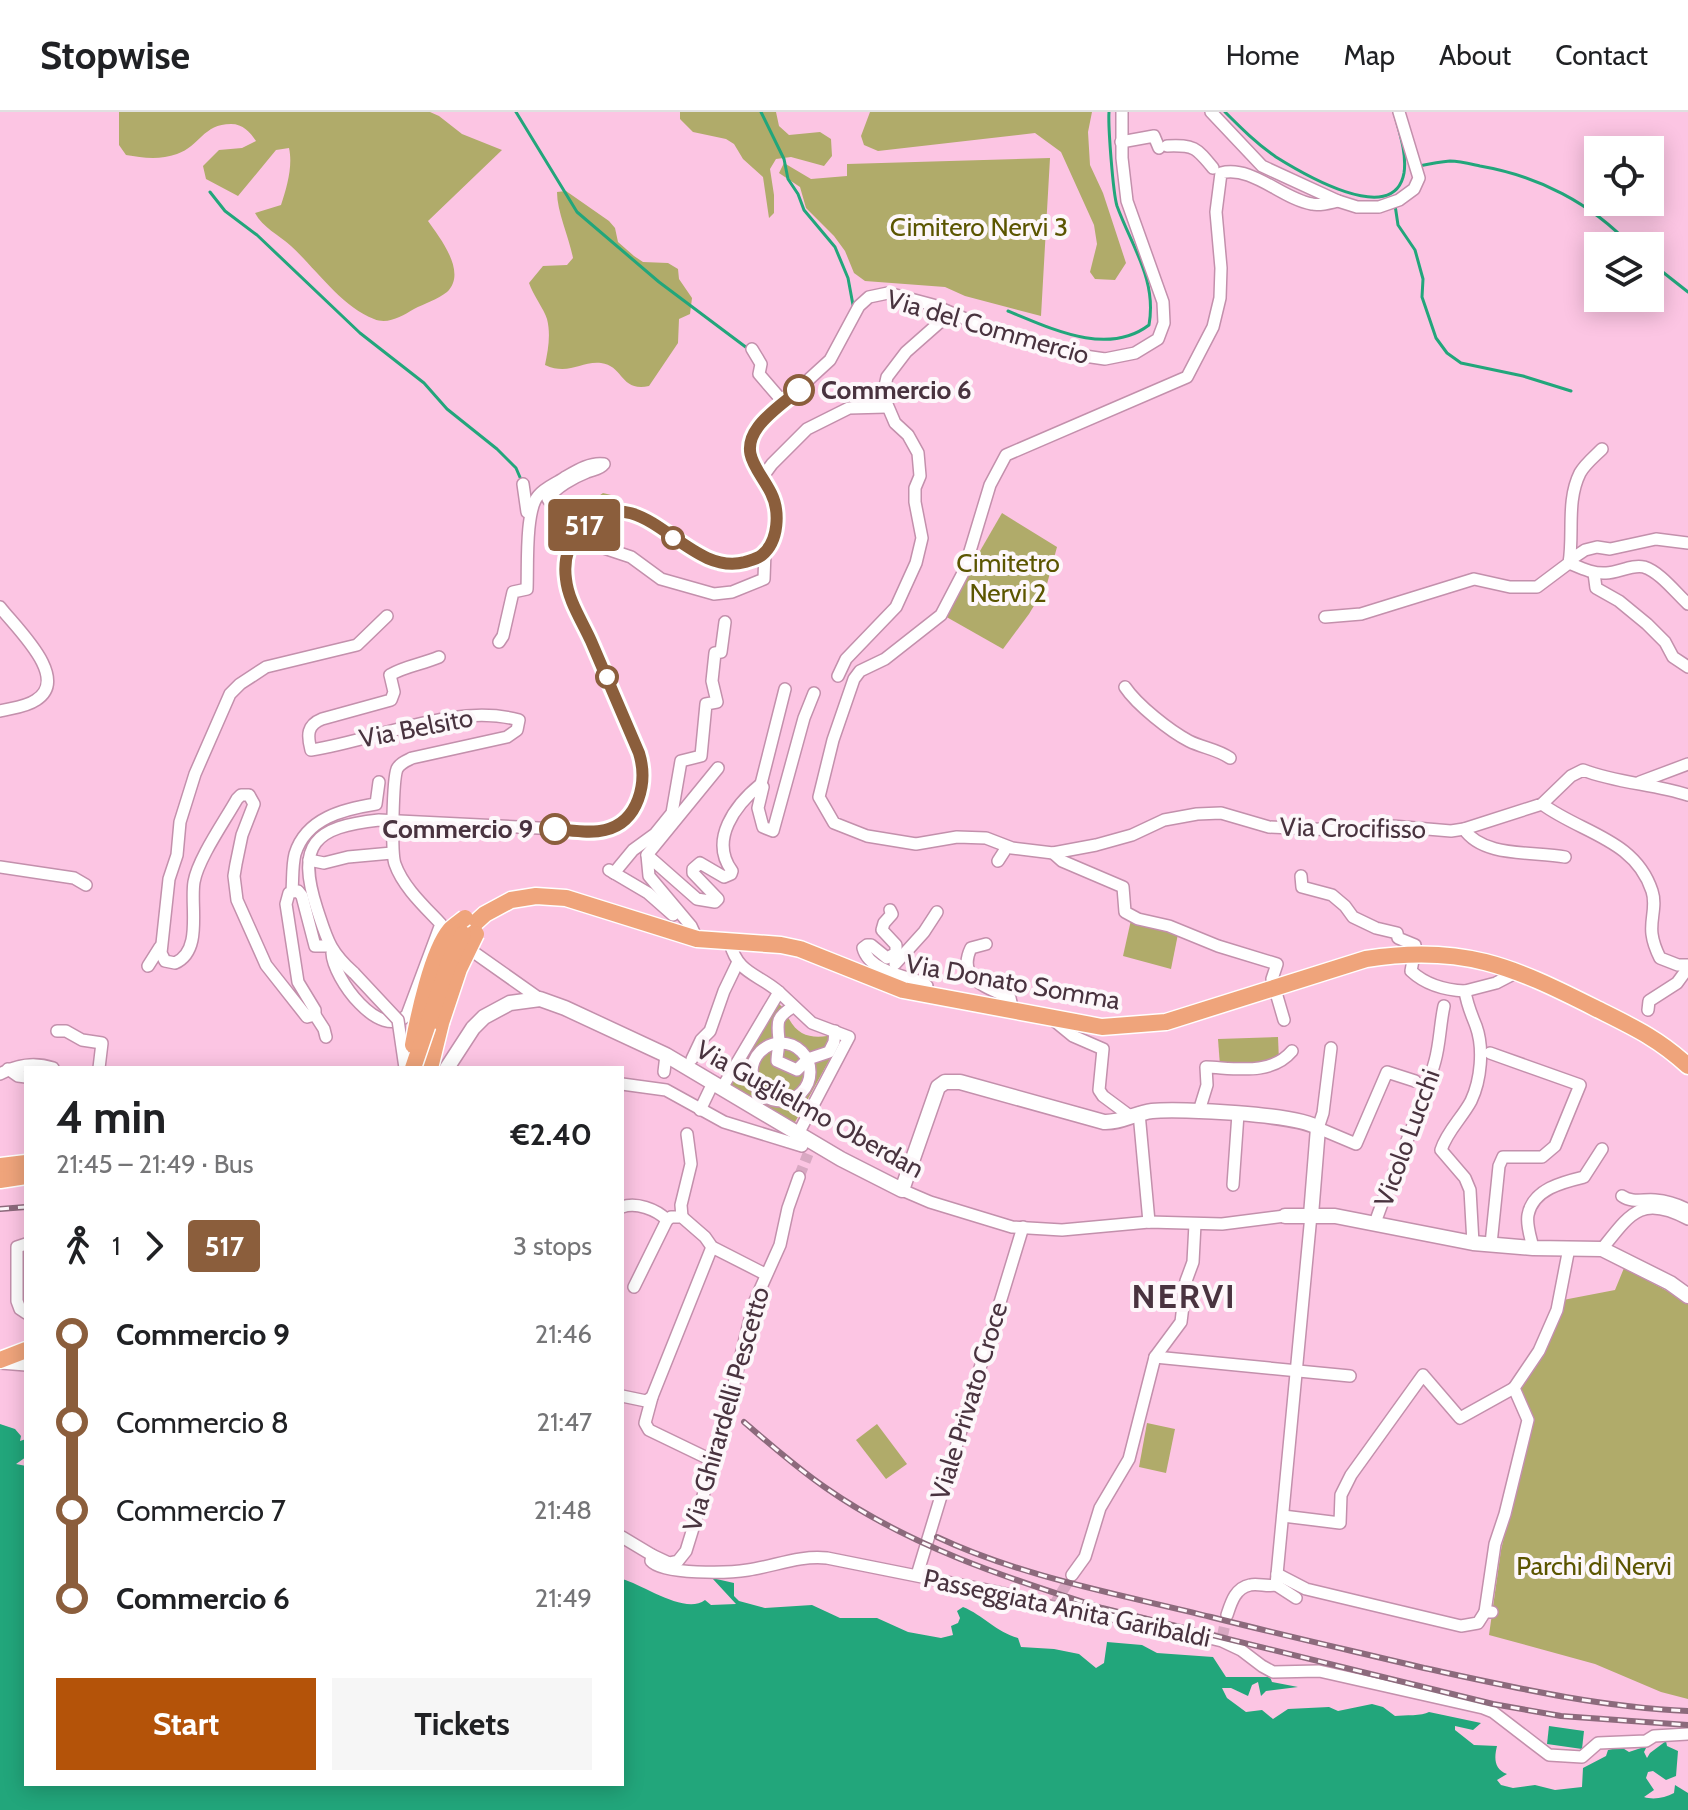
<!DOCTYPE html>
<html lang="en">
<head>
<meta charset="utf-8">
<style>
	body { margin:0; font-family:Cabin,sans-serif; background:#f6f6f6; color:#202124; height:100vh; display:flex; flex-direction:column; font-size:30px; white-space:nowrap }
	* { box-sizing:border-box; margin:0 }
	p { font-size:26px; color:#757577 }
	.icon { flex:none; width:44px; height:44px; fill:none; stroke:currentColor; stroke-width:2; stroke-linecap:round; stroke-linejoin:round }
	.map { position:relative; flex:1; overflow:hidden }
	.drawer { position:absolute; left:24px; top:954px; width:600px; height:720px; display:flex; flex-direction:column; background:#fff; border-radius:0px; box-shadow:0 4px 20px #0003 }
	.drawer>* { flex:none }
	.badge { padding:0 16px; border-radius:6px; font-size:28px; line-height:52px }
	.controls { position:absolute; left:1584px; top:24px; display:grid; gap:16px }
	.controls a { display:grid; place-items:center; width:80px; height:80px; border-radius:0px; background:#fff; box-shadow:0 4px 20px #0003; font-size:40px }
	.map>.badge { position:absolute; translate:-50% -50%; box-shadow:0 0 0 4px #fff }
	.legs { display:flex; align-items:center; gap:12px; height:88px; padding:0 32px; font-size:26px }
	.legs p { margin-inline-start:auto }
	.headline { display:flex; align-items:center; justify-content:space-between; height:136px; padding:0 32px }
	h1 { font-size:44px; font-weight:700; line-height:60px }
	.action { display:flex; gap:16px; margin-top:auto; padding:16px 32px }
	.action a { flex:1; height:92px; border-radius:0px; background:#b45309; color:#fff; font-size:32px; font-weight:700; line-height:92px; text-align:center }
	.action a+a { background:#f6f6f6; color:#202124 }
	ul { padding:0 32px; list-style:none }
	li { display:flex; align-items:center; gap:28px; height:88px; font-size:30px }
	li i { display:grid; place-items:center; width:12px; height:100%; margin:0 10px; background:currentColor }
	li i::after { content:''; width:20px; height:20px; margin:-10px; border:6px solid; border-radius:50%; background:#fff }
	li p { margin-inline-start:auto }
	li:first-child i { background:linear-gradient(#0000 50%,currentColor 0) }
	li:last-child i { background:linear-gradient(currentColor 50%,#0000 0) }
	header { display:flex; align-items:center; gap:48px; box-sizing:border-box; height:112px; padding:0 40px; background:#fff; border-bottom:2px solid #e0e0e0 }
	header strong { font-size:38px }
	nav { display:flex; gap:44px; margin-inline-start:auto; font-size:28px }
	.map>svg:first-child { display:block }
	.green { fill:#b0ab6a }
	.water { fill:#22a67b }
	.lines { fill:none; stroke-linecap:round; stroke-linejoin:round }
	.stream { stroke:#22a67b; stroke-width:3 }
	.street-tunnel { stroke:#d8a8c2; stroke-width:11; stroke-dasharray:11 5.5; stroke-linecap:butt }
	.street-casing { stroke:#c390ac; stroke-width:14 }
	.secondary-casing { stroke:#c390ac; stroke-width:17 }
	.primary-casing { stroke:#fff; stroke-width:19 }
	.street { stroke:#fff; stroke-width:11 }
	.secondary { stroke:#fff; stroke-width:14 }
	.primary { stroke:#efa47b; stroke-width:16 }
	.rail-casing { stroke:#8c6a7c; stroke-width:6 }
	.rail { stroke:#fdf7fa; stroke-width:3; stroke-dasharray:9; stroke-linecap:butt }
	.street-bridge-casing { stroke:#c390ac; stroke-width:14; stroke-linecap:butt }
	.primary-bridge-casing { stroke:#fff; stroke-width:19; stroke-linecap:butt }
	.street-bridge { stroke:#fff; stroke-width:11 }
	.primary-bridge { stroke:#efa47b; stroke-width:16 }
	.line-1-casing { stroke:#fff; stroke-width:18 }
	.line-1 { stroke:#8b5e3c; stroke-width:12 }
	.stop-1-dot { fill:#fff; stroke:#8b5e3c; stroke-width:4 }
	.labels { text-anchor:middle; stroke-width:8; stroke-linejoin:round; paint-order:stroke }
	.park-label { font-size:26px; fill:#5b5500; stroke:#fdf7fa }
	.street-label { font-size:26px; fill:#49333f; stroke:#fdf7fa }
	.stop-label { font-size:26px; font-weight:bold; fill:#49333f; stroke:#fdf7fa; text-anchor:start }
	.district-label { font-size:34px; font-weight:bold; letter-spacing:2px; fill:#49333f; stroke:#fdf7fa }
</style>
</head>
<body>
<header>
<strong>Stopwise</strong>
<nav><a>Home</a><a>Map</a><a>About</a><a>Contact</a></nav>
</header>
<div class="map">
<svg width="1688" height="1698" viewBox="0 0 1688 1698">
	<rect width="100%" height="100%" fill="#fcc5e3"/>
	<g class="green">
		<path d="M119,0H430L439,4L462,22L502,38L428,109C439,125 468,160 447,180C438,187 424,192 414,197C402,204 388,213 374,207C342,195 315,156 291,134C278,122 263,116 255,101L281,93C287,75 293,54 289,36L276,38L238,84L206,67L203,54L219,38L242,36L256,29C250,20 243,12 231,12C203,12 200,34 177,42C160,48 143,46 126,43L119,33Z"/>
		<path d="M680,0H776L779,14L789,23L820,20L831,27L832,44L824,54L791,45L776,47L770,57L774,83V101L769,106L763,65L743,47L734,32L726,27L693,20L680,7Z"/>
		<path d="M870,0H1092L1088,20L1090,53L1103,81L1126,151L1115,168L1095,167L1090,160L1097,132L1094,113L1061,40L1035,21L878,39L864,33L861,24Z"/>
		<path d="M1050,46L1041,204L965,184L945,175L865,169L854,161L845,139L834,124L806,96L800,75L779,61L784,51L811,67L847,64V52Z"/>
		<path d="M566,79L609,109L615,116L618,130L634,144L643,150L668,151L678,157L679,167L692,186L690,202L679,207L678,231L649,274C620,280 624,254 601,251C580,249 569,264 545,253C548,238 551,223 547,207C544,197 533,183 529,171L543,154L567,153L573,146C569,125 557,100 557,80Z"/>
		<path d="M603,381L619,385L620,393L602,395L570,416L564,409Z"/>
		<path d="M1002,401L1057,435L1047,472L1029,502L1003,537L943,503Z"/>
		<path d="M1131,808L1178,822L1171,857L1123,844Z"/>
		<path d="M777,891C786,896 784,900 789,907C800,927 817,927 837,922L842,925L794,1012L729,974Z"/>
		<path d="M1278,925L1279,949L1220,954L1218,927Z"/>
		<path d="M1624,1156L1688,1190V1587L1661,1580L1595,1552L1489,1523L1501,1438L1531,1312L1518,1284L1520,1271L1563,1188L1615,1178Z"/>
		<path d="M1147,1311L1175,1317L1166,1361L1139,1355Z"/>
		<path d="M877,1312L907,1352L886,1367L856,1328Z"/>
	</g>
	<g class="water">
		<path d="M0,1312L15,1317L21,1324L20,1329L26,1327V1345L16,1352L26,1354V1672H622V1467C644,1473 685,1503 705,1488L711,1493L736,1492L712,1466L734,1471V1484L739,1489L765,1496L812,1493L840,1506H877L908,1520L941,1526L953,1523L951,1514L958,1511L960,1506L957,1499L963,1495C983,1503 996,1520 1018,1526L1021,1535L1054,1537L1079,1542L1096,1556L1104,1551L1107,1530L1142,1533L1157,1541L1213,1545L1226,1565H1270L1272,1570L1298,1575L1266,1579L1261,1584L1258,1570L1252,1573L1248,1584L1231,1576H1222L1227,1586L1246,1600L1262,1598L1273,1607L1288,1597L1329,1595L1338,1599L1372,1592L1383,1595L1395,1604C1405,1603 1422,1604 1429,1600L1481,1611L1473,1618L1455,1614V1618L1474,1633L1497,1634C1494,1646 1494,1657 1507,1662L1497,1668L1501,1673L1513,1676L1535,1673L1555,1678L1582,1675L1583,1656L1606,1644L1608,1638L1621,1635L1629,1640L1647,1634L1644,1640L1647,1646L1650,1641L1666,1629L1667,1634L1678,1639L1676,1664L1666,1668L1653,1659L1648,1660L1646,1666L1654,1678L1644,1685C1653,1688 1665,1686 1674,1681L1675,1673L1688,1681V1698H0Z"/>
		<path d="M1549,1614L1584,1619L1582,1637L1547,1632Z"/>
	</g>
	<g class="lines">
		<g class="stream">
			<path d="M516,0L577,100L659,170L747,236"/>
			<path d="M761,0L784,47L788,67L798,82L804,98L835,135L848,166L853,193"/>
			<path d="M1225,0C1241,16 1257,32 1276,45C1300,60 1394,117 1404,61C1407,41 1399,19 1394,0"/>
			<path d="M1419,54C1429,52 1440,50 1450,49C1460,49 1471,52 1480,54C1538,64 1591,91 1631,134"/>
			<path d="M210,80L225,99L257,123L360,221L424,271L447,297L497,337L516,356L522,370"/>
			<path d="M1395,93L1398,113L1415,138L1423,167L1422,185L1436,226L1447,241L1461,251L1523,264L1571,279"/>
			<path d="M1650,150L1688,180"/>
			<path d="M1008,199C1050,216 1107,245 1149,213C1157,168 1132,135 1117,94C1113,81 1108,14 1109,0"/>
		</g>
		<g class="street-tunnel">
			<path d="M799,1065L808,1042"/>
			<path d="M1053,1495L1072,1463"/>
			<path d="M1222,1526L1227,1503"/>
		</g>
		<defs>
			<g id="street">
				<path d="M1211,0L1262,54L1338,89L1357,95H1379L1399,88L1414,77L1419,66L1399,0"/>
				<path d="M1121,30L1154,24L1159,36"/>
				<path d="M1167,34C1194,33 1196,35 1213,56"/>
				<path d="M1338,89C1329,91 1320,94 1312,92C1282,87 1252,53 1221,61L1216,100L1221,156L1220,186L1213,215L1187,265L1006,343L990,373L964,459L941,503L885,547L860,559L854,567L833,628L819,685L834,711L867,724L916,732L957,725L986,726L1012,736L1053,741L1096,733L1132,723L1164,708L1197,702L1221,701L1269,715L1358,719L1392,714L1451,719L1464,717L1542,692L1571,664L1583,658C1617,671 1653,672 1688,683"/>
				<path d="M752,237L761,252L759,262L784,291"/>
				<path d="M761,367L772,352L807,317L849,296L886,295"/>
				<path d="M523,372L527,400"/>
				<path d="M1570,448L1585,438L1597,435L1610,437L1656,427L1688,431"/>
				<path d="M1569,451C1581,456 1593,462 1606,461C1618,461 1632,452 1644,455C1660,460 1675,480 1688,492"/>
				<path d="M1594,461L1596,476L1619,489L1647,512L1665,530L1673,545L1688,555"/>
				<path d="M0,495C16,516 71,566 36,588C26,595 12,596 0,599"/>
				<path d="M1325,505L1361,502L1474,467L1510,475H1537L1569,451C1574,422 1566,389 1580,361C1585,352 1595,344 1602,337"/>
				<path d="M499,530L503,524L513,480L527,477C528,456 525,399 538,384C544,376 555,372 564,366C576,359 590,350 604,352C599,358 594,357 587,360C574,365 555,376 548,387L574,426L631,445L661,467L714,482L732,480L764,467L765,439"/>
				<path d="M838,564L846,547L896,495L916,451L922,426L915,390V376L920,364L918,341L908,323L895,311L883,283L887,265L906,240L940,210L946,199"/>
				<path d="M1125,575C1137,593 1170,619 1189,629C1203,636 1217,637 1230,646"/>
				<path d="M1640,670L1688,652"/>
				<path d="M761,672L785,577"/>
				<path d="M1542,692C1581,721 1635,727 1652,779C1657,794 1650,807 1652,822C1653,830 1656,838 1660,846L1678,853H1688"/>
				<path d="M1464,717C1483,746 1534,739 1565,745"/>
				<path d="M1053,741L1062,749L1123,775L1125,800L1138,807L1169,814L1218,834L1277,852L1272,867L1284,908"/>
				<path d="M647,743L718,656"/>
				<path d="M309,748L324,751L348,745L392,741"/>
				<path d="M998,749L1007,735"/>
				<path d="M0,755L74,766L86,773"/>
				<path d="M609,758L648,781L673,803"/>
				<path d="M614,761L633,738L655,722L672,701L681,649L701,644L706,592L717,590L712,569L715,541L721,540L725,510"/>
				<path d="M1301,764L1302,775L1332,783L1345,794L1353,805L1376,816L1397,821L1398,826L1415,833L1416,843"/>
				<path d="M292,779C293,767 292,754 295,742C306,706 344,697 376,692L379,670"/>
				<path d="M890,798L892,802L884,811L882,818L896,833V841L887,846L871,833H867L863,836C869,859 905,864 924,871L927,874L925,883"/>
				<path d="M697,827L691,814L649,764L647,743L697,787L715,790L718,787L693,761V757L700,751L724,765L731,762L732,759C709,728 735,693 761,672L763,675L758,696L763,715L773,719L804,606L814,581"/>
				<path d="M730,831C738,862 757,861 779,880"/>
				<path d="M986,832L971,836C956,867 987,875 1010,886L1013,899"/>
				<path d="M329,834H315L302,784L298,779L289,781L286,792L298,870L315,898V903L307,905L266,853L237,788L234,764L236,752L242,723L254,692L249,683H241L237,687C224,710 198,747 194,770C190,794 203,839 175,851L165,849L161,841L169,767L177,743L180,710L195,662L230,582L240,572L266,555L357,533L387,504"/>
				<path d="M472,839L540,887"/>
				<path d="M332,841C333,866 380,930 407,903L441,812C425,795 403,775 395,752C391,741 393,667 397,657C400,651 406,649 412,646L507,625L517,618L519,608C454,590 375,629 311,638C307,623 307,613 322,607L391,588L394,580L390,563C405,554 423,552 439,545"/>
				<path d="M1414,843L1411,859C1426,873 1444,878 1465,879"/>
				<path d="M895,852L924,820L937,800"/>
				<path d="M148,854L160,835"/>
				<path d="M354,861C329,839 327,827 317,797C296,732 314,715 379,708L600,719C632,712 646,682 642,651L569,479C563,459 564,439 578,421C625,359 675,444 721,452C729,454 737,452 745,450C751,448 757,447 762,443C779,429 780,399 770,381C764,367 753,359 751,343C750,332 754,324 758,314L830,248L859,194L869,185L888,181L933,193L989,217L1071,242L1105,247L1135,241L1158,227L1164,211L1163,190L1127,89L1122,46V0"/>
				<path d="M793,895C776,905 777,910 779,928C779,935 777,942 777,949L797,958L808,947L829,940L834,930L835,919"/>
				<path d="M1648,898L1649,889L1677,871L1688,856"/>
				<path d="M315,903L324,917L326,925"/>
				<path d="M1051,906L1073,924L1103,937L1099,978L1103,984L1130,1004"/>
				<path d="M57,919H66L82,928L102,931L99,956"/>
				<circle cx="781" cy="960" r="29"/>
				<path d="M1331,936L1323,1001L1318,1016L1356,1032L1387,960L1415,969"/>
				<path d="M1490,941L1580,973L1555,1034L1542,1045H1503L1499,1054L1491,1132"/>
				<path d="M692,947L701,928L710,919L724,879L737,852"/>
				<path d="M8,957L18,964L26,965"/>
				<path d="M664,960L666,943"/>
				<path d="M0,962C16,953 35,950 53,956"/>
				<path d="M622,972L666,978L724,1010L802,1034"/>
				<path d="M722,976L779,880L812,911L849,925L798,1022"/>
				<path d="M700,998L713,971"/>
				<path d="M1199,999L1207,973L1206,955C1235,956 1271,964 1292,939"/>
				<path d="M1139,1001L1149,1110"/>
				<path d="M1233,1073L1238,1002"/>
				<path d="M902,1078L930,1090L1012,1115L1062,1118L1149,1110L1222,1112L1285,1104"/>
				<path d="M1622,1084C1632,1091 1643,1087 1655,1088C1668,1089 1677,1092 1688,1098"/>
				<path d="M622,1095C636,1090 656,1097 667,1108"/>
				<path d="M682,1105L681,1093L691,1052L687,1022"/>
				<path d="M1375,1111C1394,1056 1420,1004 1435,949C1440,931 1440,912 1444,894"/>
				<path d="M1473,1131L1470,1078L1465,1066L1441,1038C1447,1019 1462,1006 1471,989C1481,968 1484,936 1476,914C1471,901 1467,893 1465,879L1496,871L1519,859"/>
				<path d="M26,1132L17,1135V1189L20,1197L26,1201"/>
				<path d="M1533,1136C1531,1126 1526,1113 1528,1103C1533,1077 1563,1070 1584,1065L1602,1037"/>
				<path d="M1602,1137C1630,1102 1641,1082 1688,1107"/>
				<path d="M634,1175L667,1108L671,1105H682L705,1125L712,1135L765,1162"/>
				<path d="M1155,1245L1350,1264"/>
				<path d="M0,1251L26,1253"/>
				<path d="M1514,1276L1539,1239L1557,1198L1569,1136"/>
				<path d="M622,1284L646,1289L652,1285L712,1135"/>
				<path d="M652,1285L645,1311L649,1318L705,1345L714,1346"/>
				<path d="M1283,1404L1340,1411L1341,1383L1351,1363L1423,1263L1460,1306L1514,1276"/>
				<path d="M622,1425L652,1443L651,1449C663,1463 729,1461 748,1458C775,1454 800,1443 827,1446L1002,1481L1053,1495L1131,1507L1222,1529L1241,1538L1262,1554L1273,1560L1319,1559L1483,1596L1493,1600L1549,1643L1582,1645L1598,1631L1646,1629L1654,1624L1688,1622"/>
				<path d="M652,1443L669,1451L678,1449L686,1439L719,1332L754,1191L780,1133L788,1096L799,1065"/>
				<path d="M1277,1462L1306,1477L1461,1514L1478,1511L1485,1500H1492"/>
				<path d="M917,1463L1023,1115"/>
				<path d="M1072,1463L1085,1445L1100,1396L1129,1347L1155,1245L1181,1210L1186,1169L1193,1150L1195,1112"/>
				<path d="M1276,1473L1311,1103"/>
				<path d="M1276,1473L1296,1486"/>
				<path d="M1485,1500L1495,1432L1505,1402L1528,1308L1514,1276"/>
				<path d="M1227,1503C1231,1491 1235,1476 1250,1473C1258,1471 1267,1475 1276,1473"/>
			</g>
			<g id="secondary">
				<path d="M447,956L473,916L484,905L510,891L540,887L565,896L666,943L841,1047L902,1078L938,975L945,970H960L1104,1010C1121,1011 1135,1001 1152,999C1179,996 1299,1002 1318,1016L1311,1103"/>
				<path d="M1285,1104H1335L1473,1131L1533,1136L1602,1137L1670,1171L1688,1184"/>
			</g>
			<g id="primary">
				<path d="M463,822L485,802L511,788L536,784L566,786L697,827L781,833L800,837L903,878L1102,915L1166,910L1366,847C1462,832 1512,854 1595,896C1631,914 1658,926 1688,954"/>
				<path d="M430,956L441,911"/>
				<path d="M0,1054L26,1051"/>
				<path d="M0,1068L26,1064"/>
				<path d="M0,1248L26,1238"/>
			</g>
		</defs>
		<use href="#street" class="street-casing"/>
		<use href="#secondary" class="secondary-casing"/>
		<use href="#primary" class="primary-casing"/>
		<use href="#street" class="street"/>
		<use href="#secondary" class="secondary"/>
		<use href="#primary" class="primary"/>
		<defs>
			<g id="rail">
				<path d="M0,1097L26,1095"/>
				<path d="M744,1310C771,1333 797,1356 826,1376C909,1434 1006,1466 1102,1496L1493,1592L1561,1604L1688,1613"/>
				<path d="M937,1425C1022,1465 1119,1482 1211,1505C1282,1523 1353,1539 1424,1556C1512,1575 1598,1595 1688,1599"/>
			</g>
		</defs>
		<use href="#rail" class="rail-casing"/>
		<use href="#rail" class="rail"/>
		<defs>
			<path id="street-bridge" d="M354,861L398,908L405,956"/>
			<g id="primary-bridge">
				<path d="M441,911L459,857L476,822"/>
				<path d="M413,933C418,905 432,839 450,818C454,814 460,810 465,806"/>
				<path d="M413,956L448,853L463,822"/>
			</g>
		</defs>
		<use href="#street-bridge" class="street-bridge-casing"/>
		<use href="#primary-bridge" class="primary-bridge-casing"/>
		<use href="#street-bridge" class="street-bridge"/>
		<use href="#primary-bridge" class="primary-bridge"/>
	</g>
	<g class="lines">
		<defs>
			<path id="line-1" d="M555,717C570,718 590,722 605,718C639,710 648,670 639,641C623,603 607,566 591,529C582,509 568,488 566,467C563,446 570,425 586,412C644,365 686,466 745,450C751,448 757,447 762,443C779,429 780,399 771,381C760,358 738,342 758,315C768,301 786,289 799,278"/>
		</defs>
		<use href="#line-1" class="line-1-casing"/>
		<use href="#line-1" class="line-1"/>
	</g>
	<g class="stop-1-dot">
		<circle cx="799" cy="278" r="14"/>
		<circle cx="673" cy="426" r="10"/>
		<circle cx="607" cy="565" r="10"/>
		<circle cx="555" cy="717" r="14"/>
	</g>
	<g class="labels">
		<g class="park-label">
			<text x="979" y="124">Cimitero Nervi 3</text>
			<text x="1008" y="460">Cimitetro<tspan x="1008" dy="30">Nervi 2</tspan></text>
			<text x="1594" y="1463">Parchi di Nervi</text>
		</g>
		<g class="street-label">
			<text transform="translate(988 215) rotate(16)" y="9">Via del Commercio</text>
			<text transform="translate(416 616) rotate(-11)" y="9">Via Belsito</text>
			<text transform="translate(1353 716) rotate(1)" y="9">Via Crocifisso</text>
			<text transform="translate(1013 870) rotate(10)" y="9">Via Donato Somma</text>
			<text transform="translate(810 997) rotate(29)" y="9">Via Guglielmo Oberdan</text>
			<text transform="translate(1407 1026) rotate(-70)" y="9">Vicolo Lucchi</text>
			<text transform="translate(969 1289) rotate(-73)" y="9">Viale Privato Croce</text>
			<text transform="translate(726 1297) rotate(-74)" y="9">Via Ghirardelli Pescetto</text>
			<text transform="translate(1067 1496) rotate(12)" y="9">Passeggiata Anita Garibaldi</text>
		</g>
		<g class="stop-label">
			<text x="821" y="287">Commercio 6</text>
			<text x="533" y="726" text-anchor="end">Commercio 9</text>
		</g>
		<g class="district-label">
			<text x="1184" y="1196">NERVI</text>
		</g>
	</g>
</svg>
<div class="controls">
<a><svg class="icon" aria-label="locate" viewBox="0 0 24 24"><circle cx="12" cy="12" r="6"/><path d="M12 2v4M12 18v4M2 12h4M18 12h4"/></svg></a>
<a><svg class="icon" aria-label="layers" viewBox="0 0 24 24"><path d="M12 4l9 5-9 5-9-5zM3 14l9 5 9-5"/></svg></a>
</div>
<b class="badge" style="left:584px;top:413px;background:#8b5e3c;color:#fff">517</b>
<section class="drawer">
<div class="headline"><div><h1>4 min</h1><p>21:45 – 21:49 · Bus</p></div><b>€2.40</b></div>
<div class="legs"><svg class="icon" aria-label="walk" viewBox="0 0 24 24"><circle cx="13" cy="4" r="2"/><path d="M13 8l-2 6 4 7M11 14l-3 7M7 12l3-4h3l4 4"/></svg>1<svg class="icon" aria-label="forward" viewBox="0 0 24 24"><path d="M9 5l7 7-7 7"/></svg><b class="badge" style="background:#8b5e3c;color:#fff">517</b><p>3 stops</p></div>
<ul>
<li><i style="color:#8b5e3c"></i><b>Commercio 9</b><p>21:46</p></li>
<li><i style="color:#8b5e3c"></i><span>Commercio 8</span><p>21:47</p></li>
<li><i style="color:#8b5e3c"></i><span>Commercio 7</span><p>21:48</p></li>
<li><i style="color:#8b5e3c"></i><b>Commercio 6</b><p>21:49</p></li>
</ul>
<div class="action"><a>Start</a><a>Tickets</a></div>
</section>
</div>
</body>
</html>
